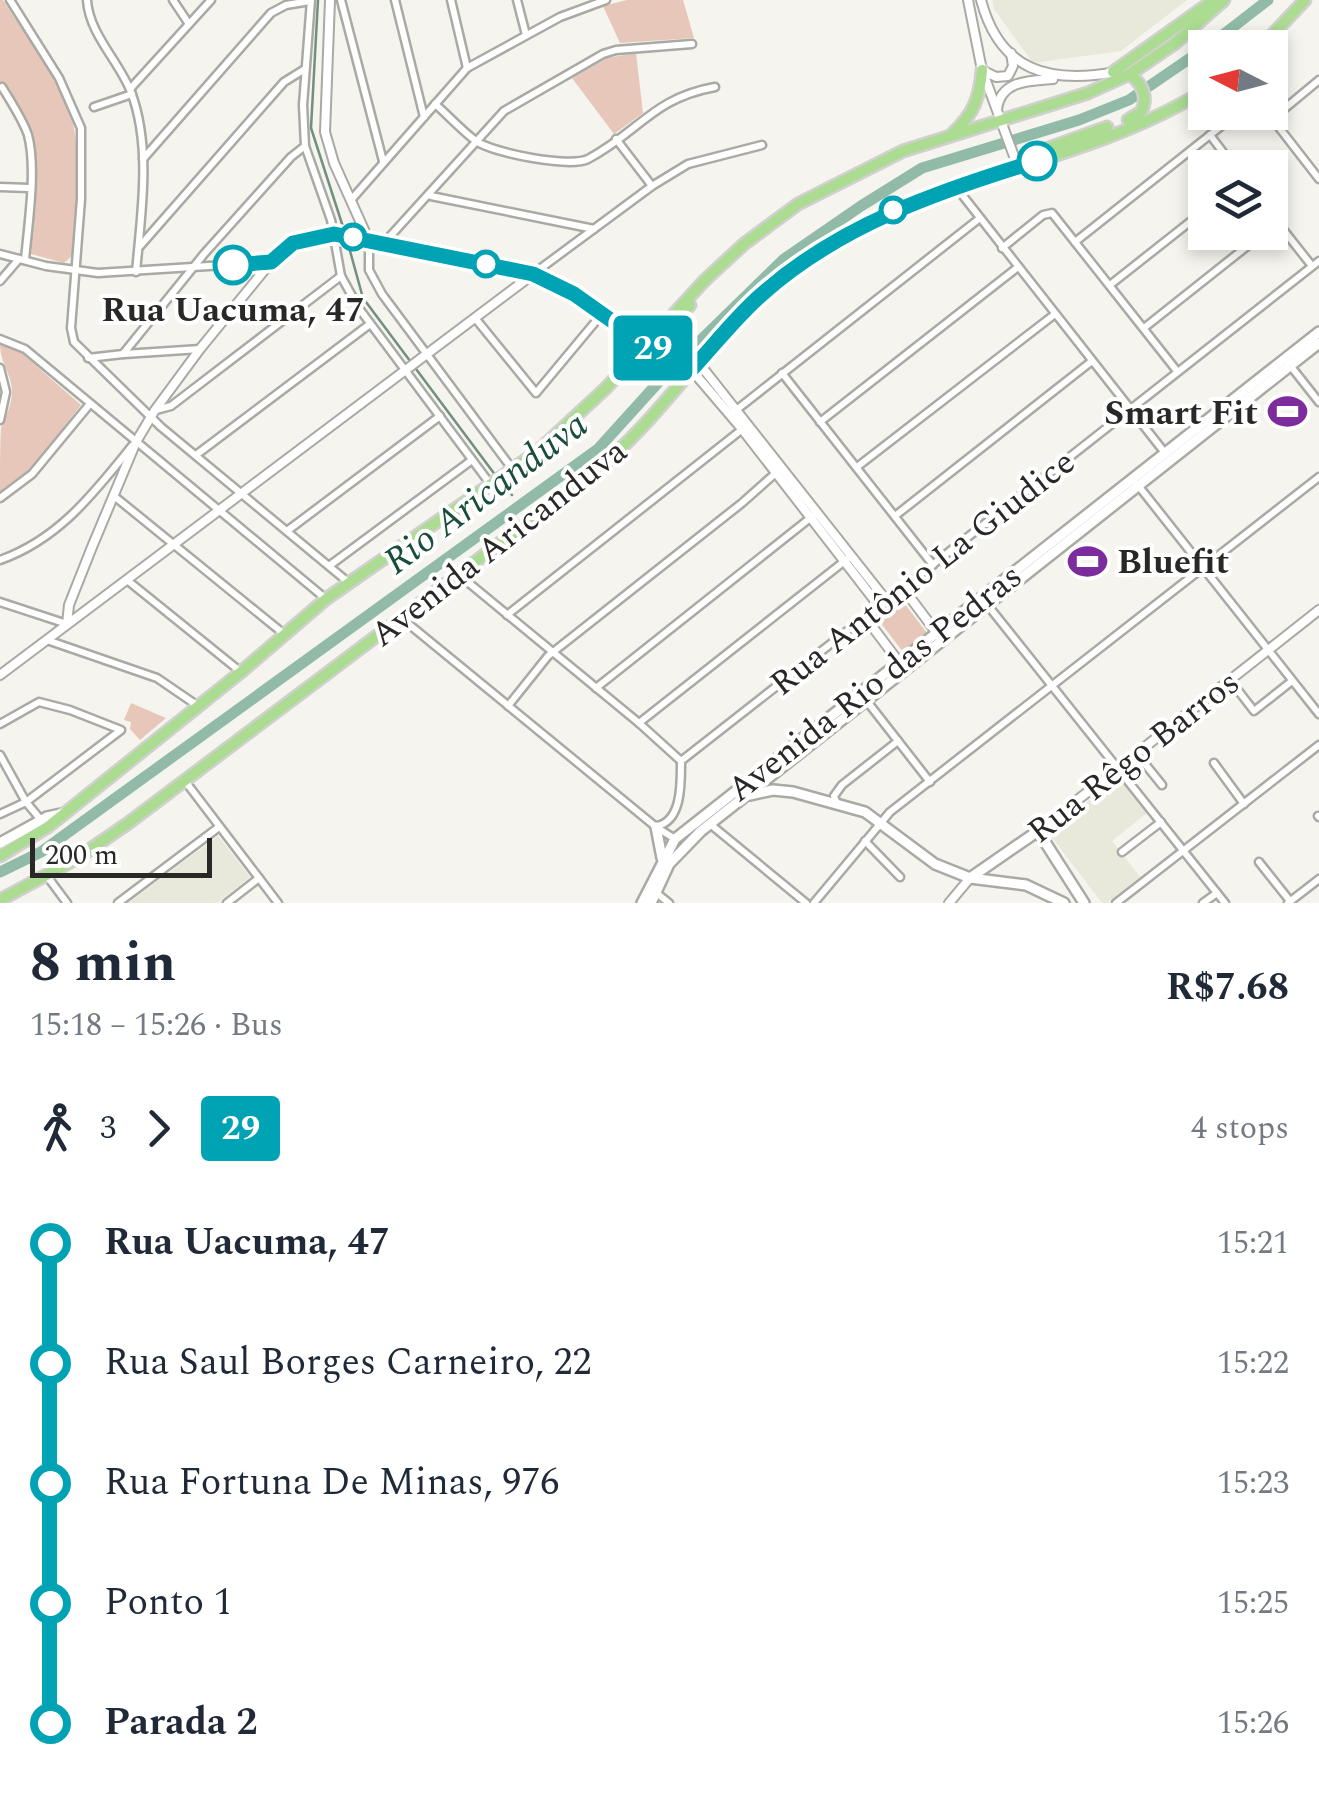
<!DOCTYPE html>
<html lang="en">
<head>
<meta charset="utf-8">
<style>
	body { margin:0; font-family:Spectral,serif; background:#f6f6f7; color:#1f2937; height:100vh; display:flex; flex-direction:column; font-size:38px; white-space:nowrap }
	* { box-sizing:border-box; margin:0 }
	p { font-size:32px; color:#747a83 }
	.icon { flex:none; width:55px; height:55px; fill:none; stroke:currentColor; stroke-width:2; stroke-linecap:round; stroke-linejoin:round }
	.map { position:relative; height:903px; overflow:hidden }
	.drawer { display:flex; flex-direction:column; background:#fff; flex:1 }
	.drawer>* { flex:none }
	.badge { padding:0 20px; border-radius:8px; font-size:35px; line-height:65px }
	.needle { width:65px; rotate:276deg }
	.buttons { position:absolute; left:1188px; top:30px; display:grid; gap:20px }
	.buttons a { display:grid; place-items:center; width:100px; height:100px; border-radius:0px; background:#fff; box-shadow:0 5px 15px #0003; font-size:50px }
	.scale { position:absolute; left:30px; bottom:25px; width:182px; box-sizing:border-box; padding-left:10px; border:5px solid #282826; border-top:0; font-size:28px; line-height:35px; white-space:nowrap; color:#282826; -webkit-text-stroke:8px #fff; paint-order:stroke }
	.map>.badge { position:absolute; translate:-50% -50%; box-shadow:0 0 0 5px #fff }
	.legs { display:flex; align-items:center; gap:15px; height:110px; padding:0 30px; font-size:32px }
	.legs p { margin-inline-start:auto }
	.overview { display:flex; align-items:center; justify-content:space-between; height:170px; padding:0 30px }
	h1 { font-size:55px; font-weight:700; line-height:75px }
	ul { padding:0 30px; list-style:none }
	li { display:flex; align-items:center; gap:35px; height:120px; font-size:38px }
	li i { display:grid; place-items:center; width:15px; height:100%; margin:0 12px; background:currentColor }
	li i::after { content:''; width:25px; height:25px; margin:-12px; border:8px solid; border-radius:50%; background:#fff }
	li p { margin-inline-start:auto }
	li:first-child i { background:linear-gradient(#0000 50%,currentColor 0) }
	li:last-child i { background:linear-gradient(currentColor 50%,#0000 0) }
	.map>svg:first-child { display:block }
	.built { fill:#e9e9db }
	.green { fill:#e7c7b9 }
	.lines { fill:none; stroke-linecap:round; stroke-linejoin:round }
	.stream { stroke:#728f81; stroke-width:2.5 }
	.river { stroke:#91bba8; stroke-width:11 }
	.minor-casing { stroke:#aaaaa4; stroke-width:11 }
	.tertiary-casing { stroke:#aaaaa4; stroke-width:12 }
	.secondary-casing { stroke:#aaaaa4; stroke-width:14 }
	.trunk-casing { stroke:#d0d0cf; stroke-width:15 }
	.minor { stroke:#fff; stroke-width:6 }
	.tertiary { stroke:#fff; stroke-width:8 }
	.secondary { stroke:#fff; stroke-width:9 }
	.trunk { stroke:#acdc92; stroke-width:10 }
	.line-1-casing { stroke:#fff; stroke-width:22 }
	.line-1 { stroke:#00a3b4; stroke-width:15 }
	.stop-1-dot { fill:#fff; stroke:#00a3b4; stroke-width:5 }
	.labels { text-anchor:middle; stroke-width:8; stroke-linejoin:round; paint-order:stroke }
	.stop-label { font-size:35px; font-weight:bold; fill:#282826; stroke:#fff }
	.poi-label { font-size:35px; font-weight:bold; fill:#282826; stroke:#fff; text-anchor:end }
	.street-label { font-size:35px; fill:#282826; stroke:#fff }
	.water-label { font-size:38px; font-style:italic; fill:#194e3a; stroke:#fff }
</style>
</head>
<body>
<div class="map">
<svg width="1319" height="903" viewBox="0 0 1319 903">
	<rect width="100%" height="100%" fill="#f5f4ee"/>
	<g class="built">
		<path d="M992,0H1187L1121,51L1033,63L994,9Z"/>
		<path d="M1118,778L1147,813L1112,841L1140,877L1107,903H1102L1048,832Z"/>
		<path d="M218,836L250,877L217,903H128Z"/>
	</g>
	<g class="green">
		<path d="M0,0H3C24,34 64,86 73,123C82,166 75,213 72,256L64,263L31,254L34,142L30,129L5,83L0,84Z"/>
		<path d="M627,0H683L694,38L620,43L603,6Z"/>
		<path d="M636,53L643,113L614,134L572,78L607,58Z"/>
		<path d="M0,345L18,350L81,405L33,467L0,492C0,473 0,445 1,428C6,415 12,406 12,390C11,373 0,362 0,345Z"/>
		<path d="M901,599L927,633L903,652L877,618Z"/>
		<path d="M131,703L166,718L140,740L130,729L131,722L124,720Z"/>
	</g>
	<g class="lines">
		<g class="stream">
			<path d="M318,0L311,128L345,233"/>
			<path d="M347,240L363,298L496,476"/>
			<path d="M501,482L512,495"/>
		</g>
		<g class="river">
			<path d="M1206,48L1268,0"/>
			<path d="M0,872L41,852L598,449L665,375L784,259L861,206L922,168L1079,120L1129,100L1205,48"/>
		</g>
		<defs>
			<g id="minor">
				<path d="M10,0L59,78L81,128V199L71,328L74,342L161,427L348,582"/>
				<path d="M87,0C89,34 119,61 131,92C152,147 141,215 136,272"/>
				<path d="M173,0L189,24"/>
				<path d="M311,0L303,105L305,146L331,220L341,276L358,307L491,485"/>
				<path d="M341,0L383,161"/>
				<path d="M395,0L424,117"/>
				<path d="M451,0L467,68"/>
				<path d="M517,0L526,35"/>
				<path d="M2,87C11,102 22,118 28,135C37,169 28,225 25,260"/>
				<path d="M130,89L211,0"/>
				<path d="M435,104C449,116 461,130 476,141C493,153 570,168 588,159C639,132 653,98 715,87"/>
				<path d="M94,107L132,94"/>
				<path d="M1267,112L1319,179"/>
				<path d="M1272,119L1319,80"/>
				<path d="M1210,135L1235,168"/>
				<path d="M616,139L652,186"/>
				<path d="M143,159L271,13L286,5L310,1"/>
				<path d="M0,187L29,188"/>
				<path d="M956,187L1165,453"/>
				<path d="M431,196L594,229"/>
				<path d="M351,200L467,68L560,17L606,0"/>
				<path d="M1270,213L1312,266"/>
				<path d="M369,241V270L382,294L513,470"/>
				<path d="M1075,242L1239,112"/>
				<path d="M384,243L504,111L603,54L616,50L692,44"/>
				<path d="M140,246L284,82L305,69"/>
				<path d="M1002,248L1043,215L1052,213L1177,371"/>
				<path d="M0,254L46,266L98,273L271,262"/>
				<path d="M533,274L652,186L688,164L762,145"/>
				<path d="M0,281L19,259"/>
				<path d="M1110,285L1205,210"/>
				<path d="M475,318L536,393L601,315"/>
				<path d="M1144,328L1265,232"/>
				<path d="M0,339L25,349L326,599"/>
				<path d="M124,354L200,349"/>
				<path d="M88,358L123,354L204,254L291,157L305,146"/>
				<path d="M1289,364L1319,402"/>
				<path d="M0,368L6,392L0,420"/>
				<path d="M782,373L933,565"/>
				<path d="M156,410L171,406L341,276"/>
				<path d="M735,411L980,218"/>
				<path d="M820,422L1018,267"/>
				<path d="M196,455L370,324"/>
				<path d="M857,467L1055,314"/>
				<path d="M1137,484L1319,714"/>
				<path d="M114,496L284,634"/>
				<path d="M0,498L32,474L89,405"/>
				<path d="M895,516L1092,361"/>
				<path d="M287,531L440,416"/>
				<path d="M0,560C59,539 93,494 132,446"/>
				<path d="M329,566L472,460"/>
				<path d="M458,574L639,723L681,761"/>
				<path d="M127,580L241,672"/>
				<path d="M903,588L1319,261"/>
				<path d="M0,602L67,624"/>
				<path d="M986,603L1225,903"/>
				<path d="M507,615L745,427"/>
				<path d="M395,623L411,626L656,827L675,839"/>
				<path d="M47,640L157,678L198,706"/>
				<path d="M1230,680L1254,711L1292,681"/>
				<path d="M596,688L814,515"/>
				<path d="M866,700L930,782"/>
				<path d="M508,706L548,656L742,503L778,471"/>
				<path d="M639,723L851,556"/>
				<path d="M0,724L39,702L70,710L121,730L26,802L0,814"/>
				<path d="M1137,754L1162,785"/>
				<path d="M0,755L26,802L41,820"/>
				<path d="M1214,763L1244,804"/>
				<path d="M185,781L278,903"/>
				<path d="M837,804L834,796L842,785L898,741"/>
				<path d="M1318,816L1319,817"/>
				<path d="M710,824L806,903"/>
				<path d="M657,826C682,821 681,784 681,761L865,617"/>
				<path d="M865,841L900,877"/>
				<path d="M1122,852L1161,822"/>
				<path d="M1259,862L1290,901"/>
				<path d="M47,876L67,903"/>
				<path d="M654,891L669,903"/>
				<path d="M118,903L219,827"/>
				<path d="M227,903L259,878"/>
				<path d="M814,903L890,812L1319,477"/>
				<path d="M1116,903L1319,745"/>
				<path d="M1203,903L1217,893"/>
				<path d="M1288,903L1319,879"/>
			</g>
			<g id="tertiary">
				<path d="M330,0L325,132L334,163L369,241"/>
				<path d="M968,0L982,70L1018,167"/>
				<path d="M981,0C1000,72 1050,84 1116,72"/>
				<path d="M982,70L996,77L1008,76L1013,66L1011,53"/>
				<path d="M997,109C1001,80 1029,81 1053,79"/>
				<path d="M698,362L886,600"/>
				<path d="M67,624L69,605L92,547L136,442L155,410L200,349L271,262L293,243L309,237L334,234L533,274L573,294L646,345L684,361L742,429L879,606"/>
				<path d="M902,666L865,617L903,588L942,640"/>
				<path d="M0,675L532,275"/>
				<path d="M1038,831L1319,610"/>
				<path d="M949,903L970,878"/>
			</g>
			<g id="secondary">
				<path d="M750,795L773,790L793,792L865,812L935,864L970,878L1026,885L1064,903"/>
				<path d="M656,827L662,858"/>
				<path d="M0,843L47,817L61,814"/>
				<path d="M970,878L1038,831L1084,903"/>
				<path d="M642,903L675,839L1319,332"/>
				<path d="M651,903L669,864L701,831L1319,343"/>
			</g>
			<g id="trunk">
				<path d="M1260,48L1305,0"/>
				<path d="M1113,72L1214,0"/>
				<path d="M1128,120L1141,112C1149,97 1142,84 1130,74"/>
				<path d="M952,134C973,115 980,98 982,70"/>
				<path d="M1033,161L1043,150L1107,127"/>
				<path d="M667,354C658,333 677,321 690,305"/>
				<path d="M0,856L49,826L241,672L326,599L537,452L606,388L705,280L744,244L798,204L903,151L1088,93L1130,74L1174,44L1224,0"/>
				<path d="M0,900L76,859L127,824L592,474C656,423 699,353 759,297C795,263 842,238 886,214C919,195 957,186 993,175C1064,153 1142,130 1205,90"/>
			</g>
		</defs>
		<use href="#minor" class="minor-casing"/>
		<use href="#tertiary" class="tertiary-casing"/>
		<use href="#secondary" class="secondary-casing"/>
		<use href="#trunk" class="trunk-casing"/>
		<use href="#minor" class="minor"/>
		<use href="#tertiary" class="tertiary"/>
		<use href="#secondary" class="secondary"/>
		<use href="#trunk" class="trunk"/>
	</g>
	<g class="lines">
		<defs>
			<path id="line-1" d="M233,265L271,262L293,243L334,234L533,274L574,294L646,345L693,368C715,344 736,317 761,295C839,225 939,191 1037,161"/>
		</defs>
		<use href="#line-1" class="line-1-casing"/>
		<use href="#line-1" class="line-1"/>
	</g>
	<defs>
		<symbol id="stadium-bare" viewBox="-9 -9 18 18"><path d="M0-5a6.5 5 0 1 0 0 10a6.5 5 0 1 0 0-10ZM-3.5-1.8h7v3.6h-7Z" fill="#7c2c9c" stroke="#fff" stroke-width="2.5" paint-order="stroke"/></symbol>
	</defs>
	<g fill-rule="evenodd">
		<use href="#stadium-bare" x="1260" y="384" width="55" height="55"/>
		<use href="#stadium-bare" x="1060" y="534" width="55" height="55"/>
	</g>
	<g class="stop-1-dot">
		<circle cx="1037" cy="161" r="18"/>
		<circle cx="893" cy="210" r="12"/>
		<circle cx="353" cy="237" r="12"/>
		<circle cx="486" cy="264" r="12"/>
		<circle cx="233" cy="265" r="18"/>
	</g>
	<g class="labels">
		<g class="stop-label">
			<text x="233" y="321">Rua Uacuma, 47</text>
		</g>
		<g class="poi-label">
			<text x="1258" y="424">Smart Fit</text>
			<text x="1117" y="573" text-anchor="start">Bluefit</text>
		</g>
		<g class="street-label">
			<text transform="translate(498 542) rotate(-38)" y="12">Avenida Aricanduva</text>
			<text transform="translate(922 572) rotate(-38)" y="12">Rua Antônio La Giudice</text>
			<text transform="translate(874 682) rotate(-38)" y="12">Avenida Rio das Pedras</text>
			<text transform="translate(1133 756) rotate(-38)" y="12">Rua Rêgo Barros</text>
		</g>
		<g class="water-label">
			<text transform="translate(485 492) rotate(-37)" y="13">Rio Aricanduva</text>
		</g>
	</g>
</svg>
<div class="buttons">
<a><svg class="needle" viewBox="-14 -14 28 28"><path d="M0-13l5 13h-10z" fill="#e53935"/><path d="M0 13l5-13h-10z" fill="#747a83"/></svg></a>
<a><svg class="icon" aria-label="layers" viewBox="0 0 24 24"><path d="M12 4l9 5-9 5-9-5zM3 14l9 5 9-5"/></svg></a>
</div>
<div class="scale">200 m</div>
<b class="badge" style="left:653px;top:348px;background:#00a3b4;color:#fff">29</b>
</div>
<section class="drawer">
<div class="overview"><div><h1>8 min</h1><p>15:18 – 15:26 · Bus</p></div><b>R$7.68</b></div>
<div class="legs"><svg class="icon" aria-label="walk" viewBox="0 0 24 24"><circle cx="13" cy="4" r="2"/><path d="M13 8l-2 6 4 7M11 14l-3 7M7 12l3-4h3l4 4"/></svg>3<svg class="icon" aria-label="forward" viewBox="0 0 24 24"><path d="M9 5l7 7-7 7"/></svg><b class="badge" style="background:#00a3b4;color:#fff">29</b><p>4 stops</p></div>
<ul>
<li><i style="color:#00a3b4"></i><b>Rua Uacuma, 47</b><p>15:21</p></li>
<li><i style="color:#00a3b4"></i><span>Rua Saul Borges Carneiro, 22</span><p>15:22</p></li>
<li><i style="color:#00a3b4"></i><span>Rua Fortuna De Minas, 976</span><p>15:23</p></li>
<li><i style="color:#00a3b4"></i><span>Ponto 1</span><p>15:25</p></li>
<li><i style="color:#00a3b4"></i><b>Parada 2</b><p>15:26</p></li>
</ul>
</section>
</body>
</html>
